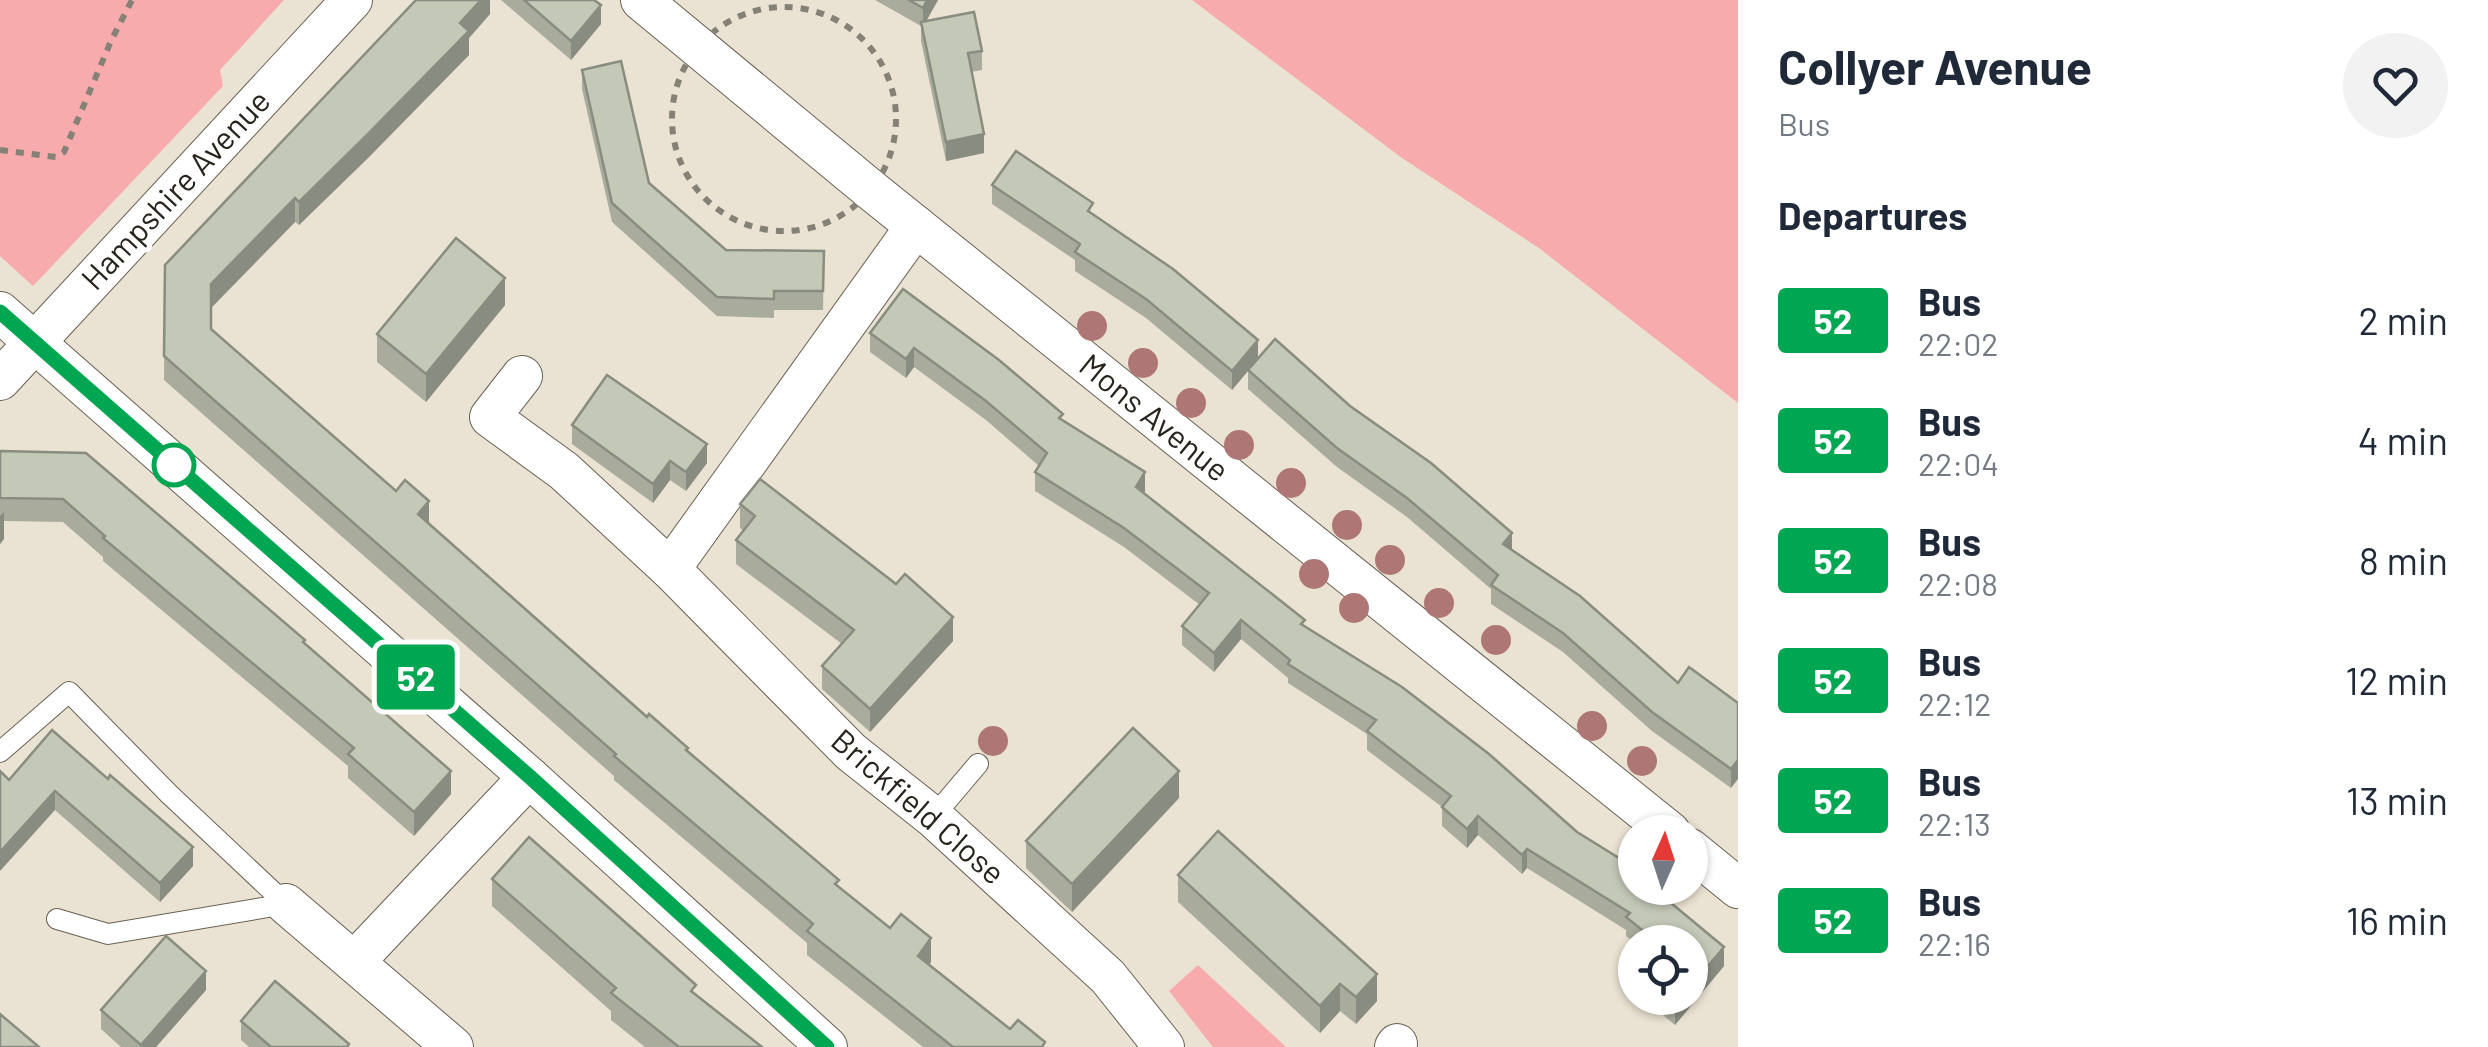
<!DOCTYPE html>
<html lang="en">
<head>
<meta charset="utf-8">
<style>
	body { margin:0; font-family:Barlow,sans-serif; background:#f2f2f3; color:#1f2937; height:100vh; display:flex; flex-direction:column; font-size:38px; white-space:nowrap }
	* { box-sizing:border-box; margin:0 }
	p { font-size:32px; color:#747a83 }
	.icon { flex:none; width:55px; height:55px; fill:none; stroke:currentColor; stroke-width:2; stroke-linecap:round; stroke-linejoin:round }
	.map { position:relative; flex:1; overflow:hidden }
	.panel { display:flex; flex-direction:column; background:#fff; width:750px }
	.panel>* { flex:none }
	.badge { padding:0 20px; border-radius:8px; font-size:35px; line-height:65px }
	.needle { width:65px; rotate:3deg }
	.tools { position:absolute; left:1618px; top:815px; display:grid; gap:20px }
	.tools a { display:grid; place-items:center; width:90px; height:90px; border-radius:50%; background:#fff; box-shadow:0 2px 8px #0004; font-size:50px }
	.map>.badge { position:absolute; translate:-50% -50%; box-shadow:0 0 0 5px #fff }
	h2 { padding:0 40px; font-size:38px; line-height:90px }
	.round { display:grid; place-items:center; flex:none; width:105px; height:105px; border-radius:52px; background:#f2f2f3 }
	.overview { display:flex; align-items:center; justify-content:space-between; height:170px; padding:0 40px }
	h1 { font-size:48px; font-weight:700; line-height:75px }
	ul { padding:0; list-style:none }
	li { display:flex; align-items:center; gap:30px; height:120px; padding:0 40px }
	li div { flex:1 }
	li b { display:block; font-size:38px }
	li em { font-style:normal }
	li .badge { min-width:110px; font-weight:700; text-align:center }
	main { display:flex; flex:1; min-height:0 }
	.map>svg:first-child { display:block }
	.green { fill:#f8abac }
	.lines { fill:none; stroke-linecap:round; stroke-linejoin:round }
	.service-casing { stroke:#686153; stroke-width:22 }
	.minor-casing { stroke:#686153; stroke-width:42 }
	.path { stroke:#868176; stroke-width:6; stroke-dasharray:8 8; stroke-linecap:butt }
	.service { stroke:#fff; stroke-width:20 }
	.minor { stroke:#fff; stroke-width:40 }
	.tree { fill:#ae7776 }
	.wall { fill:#a9ac9d }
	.shaded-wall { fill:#898c80 }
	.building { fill:#c4c8b7; stroke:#898c80; stroke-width:2.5 }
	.line-casing { stroke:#fff; stroke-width:22 }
	.line { stroke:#00a651; stroke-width:15 }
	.stop-dot { fill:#fff; stroke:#00a651; stroke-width:5 }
	.labels { text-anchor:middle; stroke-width:10; stroke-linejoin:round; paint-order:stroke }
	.street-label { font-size:32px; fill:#27241e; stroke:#fff }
</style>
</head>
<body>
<main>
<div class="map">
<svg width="1738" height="1047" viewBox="0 0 1738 1047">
	<rect width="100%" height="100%" fill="#eae2d2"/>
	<g class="green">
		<path d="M0,0H284L220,70L223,86L33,286L0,256Z"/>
		<path d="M1192,0H1738V403L1539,248L1402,158Z"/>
		<path d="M1198,965L1286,1047H1213L1169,991Z"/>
	</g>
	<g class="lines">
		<defs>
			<g id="service">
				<path d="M0,752L69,692L169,794L286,904"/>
				<path d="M933,817L978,764"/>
				<path d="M57,919L108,934L286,904"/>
			</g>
			<g id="minor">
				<path d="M641,0L871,190L1670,832"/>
				<path d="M0,312L529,777L827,1047"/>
				<path d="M522,376L490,417L564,471L670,569L851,752L933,817L1108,977L1164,1047"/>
				<path d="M0,380L352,0"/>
				<path d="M670,569L916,226"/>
				<path d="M1690,849L1738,888"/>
				<path d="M286,904L453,1047"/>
				<path d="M354,962L529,777"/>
				<path d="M1395,1047L1397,1044"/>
			</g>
		</defs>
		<use href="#service" class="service-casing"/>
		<use href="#minor" class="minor-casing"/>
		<g class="path">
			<circle cx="784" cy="119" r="112"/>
			<path d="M0,150L56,157L64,152L111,41L132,0"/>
		</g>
		<use href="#service" class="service"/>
		<use href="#minor" class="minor"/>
	</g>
	<g class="tree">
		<circle cx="1092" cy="326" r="15"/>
		<circle cx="1143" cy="363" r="15"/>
		<circle cx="1191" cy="403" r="15"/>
		<circle cx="1239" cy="445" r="15"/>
		<circle cx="1291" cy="483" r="15"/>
		<circle cx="1347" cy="525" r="15"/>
		<circle cx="1390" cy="560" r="15"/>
		<circle cx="1314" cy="574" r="15"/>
		<circle cx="1439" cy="603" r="15"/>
		<circle cx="1354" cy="608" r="15"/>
		<circle cx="1496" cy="640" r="15"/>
		<circle cx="1592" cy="726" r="15"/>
		<circle cx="993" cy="741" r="15"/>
		<circle cx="1642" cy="761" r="15"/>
	</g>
	<g class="wall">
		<path d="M490,0V14L469,38V55L368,158L299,225L295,222L211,308V329L839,887L931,962L929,965L1010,1029L1045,1047H923L807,955V943L614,780V776L164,380L165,265Z"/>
		<path d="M501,0H594L601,24L571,60Z"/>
		<path d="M875,0H938L926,21L982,51V70L971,72L984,153L946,161L921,41V26Z"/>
		<path d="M582,70L649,183L726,250L824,251L823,310H774V318L717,316L612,222L582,89Z"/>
		<path d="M992,185L1093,214L1258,359L1512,550L1678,683L1738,703L1731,788L1652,731L1563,652L1491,604V589L1407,517L1337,467L1248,389V371L1232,390L1146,318L1075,271V260L992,204Z"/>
		<path d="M903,289L1063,421L1145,491L1144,493L1305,627L1635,888L1724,966L1675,1025L1642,998H1690V942L1635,943L1626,936V930L1527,868L1522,874L1478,835L1467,848L1442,826V807L1367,750V734L1288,683V678L1241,639L1214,672L1182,645V626L1200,605L1124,547L1035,491V472L1039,466L986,420L914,367L906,378L870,352V333Z"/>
		<path d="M505,305L426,402L377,362V334Z"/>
		<path d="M572,425L707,463L686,491L670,480L653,503L572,444Z"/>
		<path d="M0,451L305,644L451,794L414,836L348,778V766L103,561V557L63,522L4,521V539L0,544Z"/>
		<path d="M740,504L953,641L870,732L822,689V666L842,644L736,564V540L744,531L740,528Z"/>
		<path d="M52,730L193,866L160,902L55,810L9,780Z"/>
		<path d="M1179,798L1072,912L1026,868V841Z"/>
		<path d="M1178,875L1377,1001L1356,1024L1340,1011L1320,1033L1178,902Z"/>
		<path d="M492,879L696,995L762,1047H645L611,1020V1011L492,906Z"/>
		<path d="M206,990L156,1047H121L101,1029V1010Z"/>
		<path d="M241,1021L349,1047H249L241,1040Z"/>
	</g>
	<g class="shaded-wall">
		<path d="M481,0H490V14L469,38V55L368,158L299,225V202Z"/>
		<path d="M927,0H938L923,27V8Z"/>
		<path d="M601,5V24L571,60V41Z"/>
		<path d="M984,134V153L946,161V142Z"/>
		<path d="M295,198V222L211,308V284Z"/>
		<path d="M505,278V305L426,402V374Z"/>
		<path d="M1258,340V359L1232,390V371Z"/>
		<path d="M914,348V367L906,378V359Z"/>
		<path d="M707,444V463L686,491V472Z"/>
		<path d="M670,461V480L653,503V484Z"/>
		<path d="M1145,472V491L1136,506V487Z"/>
		<path d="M429,501V525L418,514Z"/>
		<path d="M4,512V539L0,544V516Z"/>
		<path d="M1512,533V552L1503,544Z"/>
		<path d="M953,617V641L870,732V709Z"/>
		<path d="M1241,620V639L1214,672V653Z"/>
		<path d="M1738,760V779L1731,788V769Z"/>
		<path d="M451,771V794L414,836V812Z"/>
		<path d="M1179,771V798L1072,912V884Z"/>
		<path d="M55,791V810L0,871V852Z"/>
		<path d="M1478,816V835L1467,848V829Z"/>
		<path d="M193,847V866L160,902V883Z"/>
		<path d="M1527,849V868L1522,874V855Z"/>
		<path d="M931,938V962L918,980V956Z"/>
		<path d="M1724,947V966L1675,1025V1006L1682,998H1690V987Z"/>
		<path d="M206,971V990L156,1047H141Z"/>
		<path d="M1377,974V1001L1356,1024V997Z"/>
		<path d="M1340,984V1011L1320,1033V1006Z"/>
	</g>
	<g class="building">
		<path d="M416,0H481L460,23L469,31L368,134L299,202L295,198L211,284V329L396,491L405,480L429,501L418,514L647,717L649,714L688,748L686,750L839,880L835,884L890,928L901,914L931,938L918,956L1010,1029L1018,1020L1045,1042L1042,1047H953L807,931L813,924L614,756L616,754L164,356L165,265Z"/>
		<path d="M524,0H594L601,5L571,41Z"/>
		<path d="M909,0H927L923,8Z"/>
		<path d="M974,12L982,51L968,53L984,134L946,142L921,22Z"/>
		<path d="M621,61L649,183L726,250L824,251L823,291H774V299L717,297L612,203L582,70Z"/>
		<path d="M1016,151L1093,203L1088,211L1173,269L1258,340L1232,371L1146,299L1075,252L1080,244L992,185Z"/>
		<path d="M456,238L505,278L426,374L377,334Z"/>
		<path d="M903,289L999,360L1063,414L1059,418L1145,472L1136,487L1305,620L1301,624L1402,687L1489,754L1577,832L1635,868V888H1653L1724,947L1690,987V942H1657L1626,917L1630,913L1527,849L1522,855L1478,816L1467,829L1442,807L1451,796L1367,731L1376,720L1288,664L1290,660L1241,620L1214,653L1182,626L1209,593L1124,528L1035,472L1047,453L986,401L914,348L906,359L870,333Z"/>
		<path d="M1275,339L1350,406L1431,463L1512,533L1503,544L1580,596L1678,683L1689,667L1738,703V760L1731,769L1652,712L1563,633L1491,585L1498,575L1407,498L1337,448L1248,370Z"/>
		<path d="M607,375L707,444L686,472L670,461L653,484L572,425Z"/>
		<path d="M0,451L86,453L305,640L303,642L451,771L414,812L348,754L354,748L103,538L105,536L63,499L0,498Z"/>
		<path d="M760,479L896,584L905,574L953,617L870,709L822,666L854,630L736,540L755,516L740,504Z"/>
		<path d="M1133,728L1179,771L1072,884L1026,841Z"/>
		<path d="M52,730L108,779L110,775L193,847L160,883L55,791L0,852V771L9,780Z"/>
		<path d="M1218,831L1377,974L1356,997L1340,984L1320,1006L1178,875Z"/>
		<path d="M529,837L696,985L691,991L762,1047H679L611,993L616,988L492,879Z"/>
		<path d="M166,936L206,971L141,1045L101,1010Z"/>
		<path d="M275,981L349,1044L347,1047H271L241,1021Z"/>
		<path d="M1665,998H1682L1675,1006Z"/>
		<path d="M0,1014L39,1047H0Z"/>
	</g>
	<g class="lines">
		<defs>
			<path id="line" d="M0,312L530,777L827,1047"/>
		</defs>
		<use href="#line" class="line-casing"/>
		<use href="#line" class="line"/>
	</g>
	<circle class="stop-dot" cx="174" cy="465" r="20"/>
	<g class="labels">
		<g class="street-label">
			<text transform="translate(176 190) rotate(-47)" y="11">Hampshire Avenue</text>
			<text transform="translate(1154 418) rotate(39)" y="11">Mons Avenue</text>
			<text transform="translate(918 807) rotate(41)" y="11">Brickfield Close</text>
		</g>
	</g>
</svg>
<div class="tools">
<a><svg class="needle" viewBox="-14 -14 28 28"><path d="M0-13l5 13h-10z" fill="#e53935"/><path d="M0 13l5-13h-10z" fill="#747a83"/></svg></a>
<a><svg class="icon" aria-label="locate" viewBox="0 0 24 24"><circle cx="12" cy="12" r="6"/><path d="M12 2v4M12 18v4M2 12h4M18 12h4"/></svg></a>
</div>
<b class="badge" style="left:416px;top:677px;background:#00a651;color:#fff">52</b>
</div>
<section class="panel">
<div class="overview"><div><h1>Collyer Avenue</h1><p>Bus</p></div><a class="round"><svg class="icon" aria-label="heart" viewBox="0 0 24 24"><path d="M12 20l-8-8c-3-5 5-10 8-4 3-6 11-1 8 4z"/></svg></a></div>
<h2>Departures</h2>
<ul>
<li><span class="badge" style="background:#00a651;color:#fff">52</span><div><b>Bus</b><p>22:02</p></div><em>2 min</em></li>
<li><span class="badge" style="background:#00a651;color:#fff">52</span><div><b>Bus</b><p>22:04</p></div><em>4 min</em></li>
<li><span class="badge" style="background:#00a651;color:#fff">52</span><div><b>Bus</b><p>22:08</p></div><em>8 min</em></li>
<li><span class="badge" style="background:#00a651;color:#fff">52</span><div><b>Bus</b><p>22:12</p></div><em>12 min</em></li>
<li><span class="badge" style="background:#00a651;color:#fff">52</span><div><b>Bus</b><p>22:13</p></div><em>13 min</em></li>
<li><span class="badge" style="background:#00a651;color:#fff">52</span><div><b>Bus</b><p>22:16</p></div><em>16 min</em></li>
</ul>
</section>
</main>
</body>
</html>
